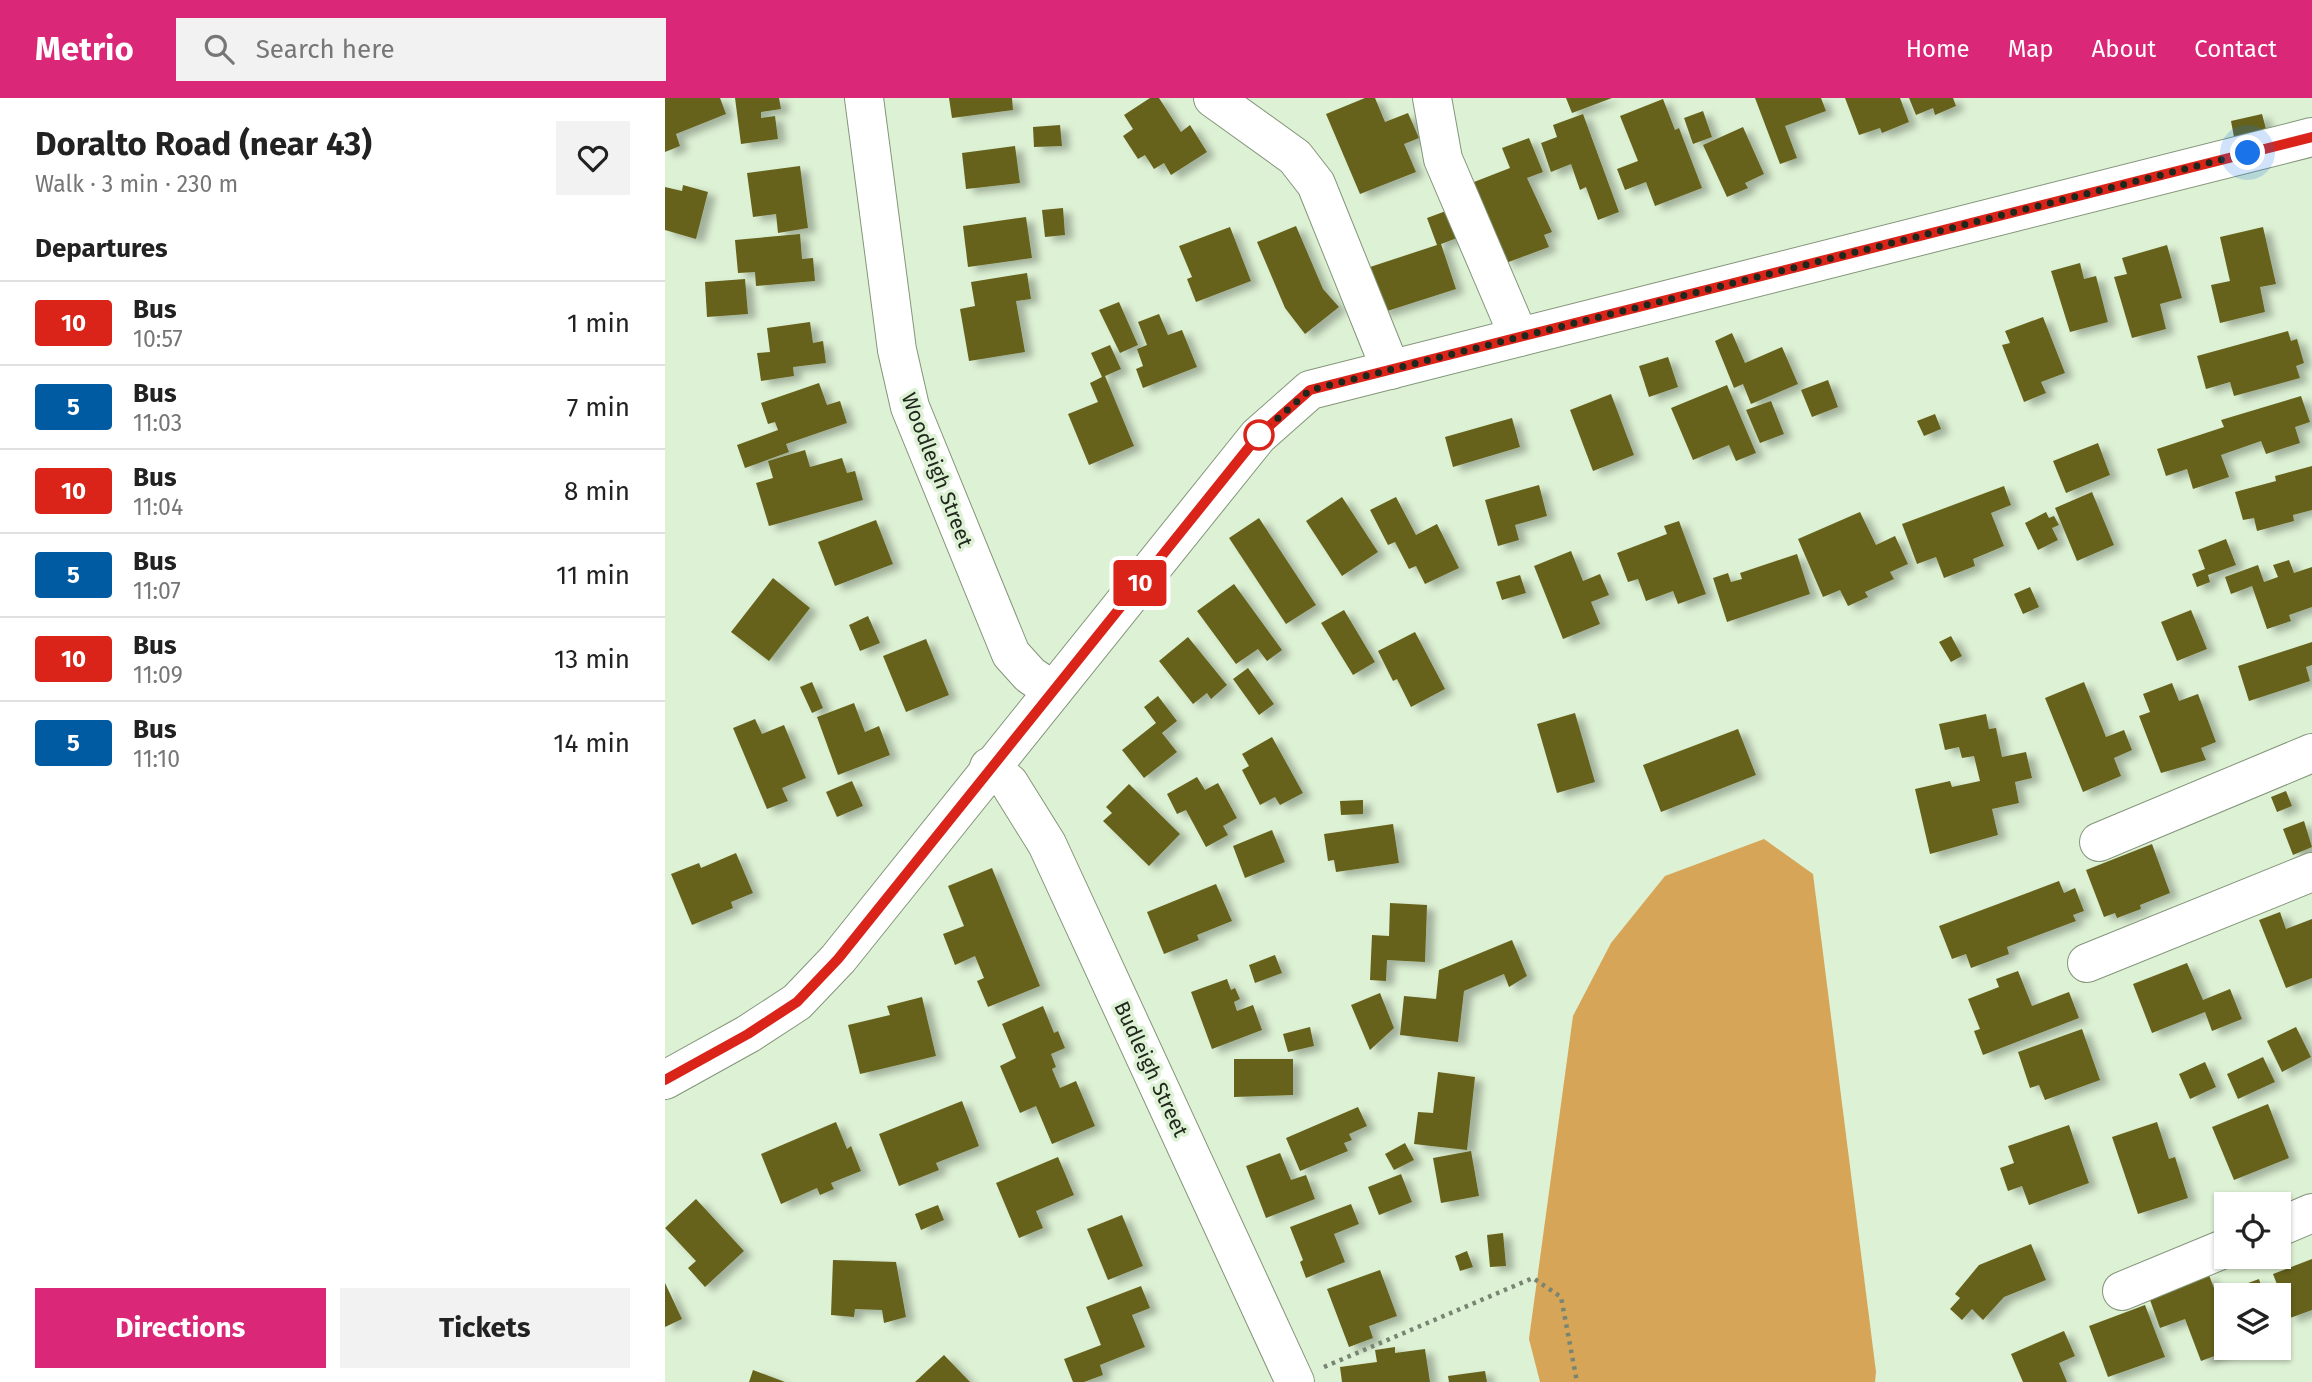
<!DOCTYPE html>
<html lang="en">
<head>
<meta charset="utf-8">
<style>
	body { margin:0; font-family:"Fira Sans",sans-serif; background:#f2f2f2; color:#222; height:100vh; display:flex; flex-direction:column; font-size:26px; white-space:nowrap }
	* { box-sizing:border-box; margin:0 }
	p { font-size:23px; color:#767676 }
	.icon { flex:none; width:38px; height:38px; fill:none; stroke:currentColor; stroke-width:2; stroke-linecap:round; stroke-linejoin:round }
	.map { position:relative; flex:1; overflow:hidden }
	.details { display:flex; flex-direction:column; background:#fff; width:665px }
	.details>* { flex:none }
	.badge { padding:0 14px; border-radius:5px; font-size:24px; line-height:46px }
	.tools { position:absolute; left:1549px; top:1094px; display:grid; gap:14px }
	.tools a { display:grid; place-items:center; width:77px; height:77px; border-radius:0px; background:#fff; box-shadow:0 2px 5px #0004; font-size:35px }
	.you { position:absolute; width:35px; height:35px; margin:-18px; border:5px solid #fff; border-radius:50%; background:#1a73e8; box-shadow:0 0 0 10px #1a73e833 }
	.map>.badge { position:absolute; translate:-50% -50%; box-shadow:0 0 0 4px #fff }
	h2 { padding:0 35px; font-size:26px; line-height:63px }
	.round { display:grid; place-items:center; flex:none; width:74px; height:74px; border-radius:0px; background:#f2f2f2 }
	.head { display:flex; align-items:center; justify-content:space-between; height:119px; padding:0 35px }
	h1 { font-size:33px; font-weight:700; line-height:52px }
	.primary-button { display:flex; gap:14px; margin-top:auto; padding:14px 35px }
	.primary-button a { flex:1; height:80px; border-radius:0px; background:#db2777; color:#fff; font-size:28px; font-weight:700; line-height:80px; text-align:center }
	.primary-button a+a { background:#f2f2f2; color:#222 }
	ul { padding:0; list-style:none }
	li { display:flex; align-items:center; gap:21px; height:84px; padding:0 35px; border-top:2px solid #e0e0e0 }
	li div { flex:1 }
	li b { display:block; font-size:26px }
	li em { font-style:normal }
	li .badge { min-width:77px; font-weight:700; text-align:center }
	header { display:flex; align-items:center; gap:42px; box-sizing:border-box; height:98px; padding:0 35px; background:#db2777; color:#fff }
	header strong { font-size:33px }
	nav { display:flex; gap:38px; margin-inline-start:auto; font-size:24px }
	.search { width:490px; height:63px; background:#f2f2f2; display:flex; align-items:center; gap:18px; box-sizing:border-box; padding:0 24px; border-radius:0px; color:#767676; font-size:26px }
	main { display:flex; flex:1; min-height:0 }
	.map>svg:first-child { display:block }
	.forest { fill:#d6a557 }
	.building { fill:#66621c; filter:url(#shadow) }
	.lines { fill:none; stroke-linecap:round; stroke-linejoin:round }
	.minor-casing { stroke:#83957a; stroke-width:40 }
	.path { stroke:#788572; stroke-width:4.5; stroke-dasharray:3.5 5; stroke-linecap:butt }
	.minor { stroke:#fff; stroke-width:38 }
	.line-casing { stroke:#fff; stroke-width:16 }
	.line { stroke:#da241a; stroke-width:10 }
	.walk { stroke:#20271c; stroke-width:7; stroke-dasharray:0 12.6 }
	.stop-dot { fill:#fff; stroke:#da241a; stroke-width:3.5 }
	.labels { text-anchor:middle; stroke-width:7; stroke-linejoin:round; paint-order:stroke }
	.street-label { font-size:21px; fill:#20271c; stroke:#ddf1d4 }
</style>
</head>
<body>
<header>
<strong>Metrio</strong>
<div class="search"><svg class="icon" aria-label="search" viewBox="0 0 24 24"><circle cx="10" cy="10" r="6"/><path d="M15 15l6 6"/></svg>Search here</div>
<nav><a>Home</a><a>Map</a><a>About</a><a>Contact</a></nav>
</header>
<main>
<section class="details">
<div class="head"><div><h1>Doralto Road (near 43)</h1><p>Walk · 3 min · 230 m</p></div><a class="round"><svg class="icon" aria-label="heart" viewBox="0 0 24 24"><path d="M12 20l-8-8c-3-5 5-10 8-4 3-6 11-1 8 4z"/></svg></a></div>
<h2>Departures</h2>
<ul>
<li><span class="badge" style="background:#da241a;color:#fff">10</span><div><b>Bus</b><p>10:57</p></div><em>1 min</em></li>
<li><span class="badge" style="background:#005ba3;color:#fff">5</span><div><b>Bus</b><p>11:03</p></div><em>7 min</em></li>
<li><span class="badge" style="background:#da241a;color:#fff">10</span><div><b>Bus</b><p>11:04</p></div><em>8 min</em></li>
<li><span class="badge" style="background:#005ba3;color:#fff">5</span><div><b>Bus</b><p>11:07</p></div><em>11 min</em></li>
<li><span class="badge" style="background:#da241a;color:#fff">10</span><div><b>Bus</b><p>11:09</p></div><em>13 min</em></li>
<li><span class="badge" style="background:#005ba3;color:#fff">5</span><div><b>Bus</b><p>11:10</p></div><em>14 min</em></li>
</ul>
<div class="primary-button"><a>Directions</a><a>Tickets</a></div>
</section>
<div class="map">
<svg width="1647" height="1284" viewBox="0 0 1647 1284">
	<defs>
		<filter id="shadow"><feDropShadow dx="8" dy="4.5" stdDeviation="3.5" flood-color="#0004"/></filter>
	</defs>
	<rect width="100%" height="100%" fill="#ddf1d4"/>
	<path class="forest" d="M1099,741L1148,776L1211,1274L1210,1284H875L864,1241L908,918L946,845L1000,778Z"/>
	<g class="building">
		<path d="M0,0H55L61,16L11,36L15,48L0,54Z"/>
		<path d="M70,0H114L116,11L96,14V20L110,18L113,41L76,46Z"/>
		<path d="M284,0H347L348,12L287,20Z"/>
		<path d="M485,0H494L516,34L525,27L542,54L506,77L499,65L489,71L480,57L473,61L458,38L468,31L459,17Z"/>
		<path d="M700,0H710L720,24L743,15L754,40L739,46L751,74L695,96L661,16Z"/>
		<path d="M901,0H947L907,15Z"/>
		<path d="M1090,0H1156L1161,13L1120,28L1132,60L1115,66Z"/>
		<path d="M1180,0H1235L1244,24L1217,35L1215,30L1194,37Z"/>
		<path d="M1244,0H1288L1291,8L1270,17L1268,10L1251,17Z"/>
		<path d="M998,1L1010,32L1014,30L1037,90L990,108L981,84L960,92L952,71L973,63L955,18Z"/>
		<path d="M1038,13L1047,39L1028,46L1019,20Z"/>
		<path d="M918,16L954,114L933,122L921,89L915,92L906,66L886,74L876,45L892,39L888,27Z"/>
		<path d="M1597,16L1601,31L1569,39L1566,23Z"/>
		<path d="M395,27L397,48L369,49L368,29Z"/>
		<path d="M1078,29L1099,76L1080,85L1083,90L1062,99L1038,47Z"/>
		<path d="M864,40L878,74L862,80L887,134L879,137L884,149L841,165L809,84L845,70L837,50Z"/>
		<path d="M350,48L355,85L301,91L297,55Z"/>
		<path d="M135,68L143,130L113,135L111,116L88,119L82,75Z"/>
		<path d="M18,87L43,94L31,141L0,132V89L17,93Z"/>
		<path d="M398,110L400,137L380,139L377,112Z"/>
		<path d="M789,110L800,137L776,146L791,191L716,215L702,170L772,147L762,120Z"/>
		<path d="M361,119L367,160L303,169L298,128Z"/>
		<path d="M631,128L658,191L674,209L640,236L620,210L592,144Z"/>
		<path d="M565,129L586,183L531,204L522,181L527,179L514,148Z"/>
		<path d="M1598,129L1611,186L1595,189L1600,214L1555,225L1546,187L1565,183L1555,139Z"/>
		<path d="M135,136L137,161L148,160L150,183L91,188L90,174L73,175L70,142Z"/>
		<path d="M1502,147L1517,200L1495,206L1501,231L1467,240L1449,179L1462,176L1457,160Z"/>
		<path d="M1415,165L1419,181L1431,178L1443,224L1405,234L1386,173Z"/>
		<path d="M362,175L366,201L351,203L360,254L304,263L295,211L310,208L306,184Z"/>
		<path d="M80,181L83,216L42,219L40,184Z"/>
		<path d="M454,204L473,247L455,255L434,212Z"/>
		<path d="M494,216L503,237L517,232L532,269L478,290L471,271L478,268L472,251L482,247L473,224Z"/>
		<path d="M1378,219L1400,275L1376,284L1381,295L1359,304L1337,247L1345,245L1340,233Z"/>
		<path d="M145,224L148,245L158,243L161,265L128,269L129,278L96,283L92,255L105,254L102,230Z"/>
		<path d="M1623,233L1626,243L1632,241L1639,265L1631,268L1635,280L1569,298L1565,284L1541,291L1532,258Z"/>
		<path d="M1067,235L1080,265L1117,249L1133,286L1086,306L1078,286L1069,290L1050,243Z"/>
		<path d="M445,247L456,271L440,278L469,348L424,367L403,316L433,304L425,285L437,279L426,255Z"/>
		<path d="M1003,259L1013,289L984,299L974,268Z"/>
		<path d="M1163,282L1173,309L1147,319L1136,292Z"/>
		<path d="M154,285L162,307L175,303L182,325L121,346L124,354L80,370L72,347L113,332L110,324L103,326L96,305Z"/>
		<path d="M1062,287L1091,355L1071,363L1064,347L1028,362L1006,310Z"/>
		<path d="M946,296L969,357L928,373L905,312Z"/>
		<path d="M1636,298L1645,324L1630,329L1635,345L1601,356L1596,343L1556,357L1564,379L1528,391L1522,371L1501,378L1492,351L1559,329L1556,322Z"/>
		<path d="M1106,303L1119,336L1095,345L1081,312Z"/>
		<path d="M1270,316L1276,331L1259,338L1252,323Z"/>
		<path d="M847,320L855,349L788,369L780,339Z"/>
		<path d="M1433,345L1445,377L1401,395L1388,363Z"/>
		<path d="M140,352L145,369L177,360L182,375L190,373L198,402L104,428L91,385L108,380L103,363Z"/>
		<path d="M1647,368V412L1628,417L1629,423L1592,433L1589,420L1578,422L1570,394L1611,383L1610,378Z"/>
		<path d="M874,387L882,418L850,427L854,442L833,448L820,402Z"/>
		<path d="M1339,388L1346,407L1326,415L1339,448L1308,461L1310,468L1279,480L1271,459L1252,466L1237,426Z"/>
		<path d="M1427,394L1449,447L1412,463L1390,410Z"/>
		<path d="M677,399L713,454L677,478L641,423Z"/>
		<path d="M731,399L751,437L772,426L794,470L760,486L751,468L744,471L730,444L723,447L705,412Z"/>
		<path d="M1195,414L1211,447L1230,438L1243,466L1225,474L1229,481L1200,494L1203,499L1183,508L1175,492L1158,499L1133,441Z"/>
		<path d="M1381,414L1384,420L1389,418L1394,427L1387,430L1393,442L1373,452L1360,425Z"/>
		<path d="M594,420L651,507L621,526L564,440Z"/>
		<path d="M211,422L228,466L170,488L153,444Z"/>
		<path d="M1014,423L1041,496L1013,506L1008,493L981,503L973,481L963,484L952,455L1002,436L999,428Z"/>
		<path d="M1561,441L1571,467L1543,477L1545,484L1532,489L1527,476L1540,471L1533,452Z"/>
		<path d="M906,453L918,483L935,476L944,497L926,504L935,526L898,541L869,468Z"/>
		<path d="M1132,456L1145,496L1062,524L1048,480L1063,475L1066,484L1077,481L1075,475Z"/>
		<path d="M1624,462L1629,475L1647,469V509L1624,517L1626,523L1602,531L1587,488L1566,496L1560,479L1593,467L1599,484L1613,479L1608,467Z"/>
		<path d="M855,477L861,495L837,502L831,484Z"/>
		<path d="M108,480L145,510L104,563L66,534Z"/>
		<path d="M569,486L617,552L602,563L593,551L571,566L532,513Z"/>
		<path d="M1365,489L1374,509L1358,516L1349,496Z"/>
		<path d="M679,512L710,564L688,577L656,525Z"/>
		<path d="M1526,512L1542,551L1512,563L1496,524Z"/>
		<path d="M203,518L215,545L195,553L184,527Z"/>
		<path d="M750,534L780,591L746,609L732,581L728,583L713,553Z"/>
		<path d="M1286,538L1297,558L1286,564L1274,544Z"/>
		<path d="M523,539L562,587L546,601L542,595L528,606L494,563Z"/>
		<path d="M261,541L284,597L241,614L218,558Z"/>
		<path d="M1647,544V567L1641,569L1645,583L1584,603L1573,568Z"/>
		<path d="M583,570L609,606L594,617L568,581Z"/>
		<path d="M147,584L158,610L147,615L135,589Z"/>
		<path d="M1419,584L1441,639L1459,632L1467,652L1449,660L1456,678L1418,694L1380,600Z"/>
		<path d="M1507,585L1514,603L1533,596L1551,644L1536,650L1541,662L1496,675L1474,618L1485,614L1478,596Z"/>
		<path d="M493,598L512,623L497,635L512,654L479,680L457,652L491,625L479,609Z"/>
		<path d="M189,605L200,634L214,628L225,657L173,677L152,619Z"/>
		<path d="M910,615L930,684L892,695L872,626Z"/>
		<path d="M1321,616L1324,631L1331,630L1337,659L1361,654L1367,680L1350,684L1354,705L1327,711L1333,737L1265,756L1250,691L1285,683L1287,689L1315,683L1309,658L1297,660L1294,649L1280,652L1274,626Z"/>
		<path d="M90,621L97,636L119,627L141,680L117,690L123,703L102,711L68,630Z"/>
		<path d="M1073,631L1091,677L996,714L978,667Z"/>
		<path d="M607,639L638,695L615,707L610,699L595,707L577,672L584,668L577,656Z"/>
		<path d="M532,679L540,692L553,685L572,720L558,728L563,737L541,749L521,712L512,716L502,696Z"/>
		<path d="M187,683L198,708L172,719L161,694Z"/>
		<path d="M464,686L515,736L484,768L438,723L447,715L441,709Z"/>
		<path d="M1621,693L1627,708L1612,714L1606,699Z"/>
		<path d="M698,702V716L676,717L675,703Z"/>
		<path d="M1639,723L1647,749L1628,757L1618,731Z"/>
		<path d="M728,726L734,765L671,774L669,762L663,763L659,736Z"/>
		<path d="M607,732L620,764L580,780L568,748Z"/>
		<path d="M1487,746L1505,795L1475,807L1476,811L1452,820L1450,815L1439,819L1421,772Z"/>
		<path d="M71,755L88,795L66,804L68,810L27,827L6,776L34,765L36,770Z"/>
		<path d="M327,770L375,888L323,909L312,883L319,880L310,858L290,867L278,836L299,828L283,788Z"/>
		<path d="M1394,783L1399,795L1410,790L1419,813L1408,817L1411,823L1342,849L1344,856L1306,870L1301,856L1287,861L1274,828Z"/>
		<path d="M551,786L567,823L532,837L534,842L499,856L482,814Z"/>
		<path d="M725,805L762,807L760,864L722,862L721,883L705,882L707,837L724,838Z"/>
		<path d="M1615,814L1621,831L1647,821V880L1621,890L1594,822Z"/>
		<path d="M847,842L862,878L844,889L839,876L799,893L793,944L735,937L739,898L771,901L774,872Z"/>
		<path d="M610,857L617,875L590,885L584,867Z"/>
		<path d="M1522,865L1538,902L1565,891L1577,921L1547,933L1540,914L1487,935L1468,886Z"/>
		<path d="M1353,873L1367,908L1404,894L1414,920L1318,957L1309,933L1315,931L1303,901L1334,889L1331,881Z"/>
		<path d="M562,881L566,892L570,890L575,901L569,904L572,913L588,907L597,932L547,951L526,894Z"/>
		<path d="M715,895L729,930L705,952L686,907Z"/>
		<path d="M257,899L271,958L195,976L183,927L225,917L222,908Z"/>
		<path d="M378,908L389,935L393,933L400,950L386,956L391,969L387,971L395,990L411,983L430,1028L387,1046L371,1008L355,1015L335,968L351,960L337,926Z"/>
		<path d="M645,929L649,948L623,954L618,936Z"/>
		<path d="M1631,929L1646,959L1617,974L1602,943Z"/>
		<path d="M1417,931L1435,982L1380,1002L1374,987L1365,990L1353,954Z"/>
		<path d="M1598,959L1610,984L1573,1001L1562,976Z"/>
		<path d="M569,961H628V997L569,999Z"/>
		<path d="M1540,964L1551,989L1525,1001L1514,976Z"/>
		<path d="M773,974L810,979L802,1052L749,1046L753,1014L768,1015Z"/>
		<path d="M297,1003L314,1048L271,1065L274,1072L234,1088L214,1036Z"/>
		<path d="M1603,1006L1624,1060L1569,1082L1547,1029Z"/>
		<path d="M693,1009L702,1028L684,1036L687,1042L679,1045L683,1053L635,1073L621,1040Z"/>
		<path d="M171,1024L182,1051L186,1048L196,1073L166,1085L169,1091L155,1097L152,1090L116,1106L96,1056Z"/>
		<path d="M1492,1024L1504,1061L1510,1059L1523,1100L1473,1116L1447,1039Z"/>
		<path d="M1404,1027L1424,1085L1364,1107L1357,1088L1343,1093L1335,1070L1349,1065L1343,1048Z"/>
		<path d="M740,1045L749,1062L729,1072L720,1056Z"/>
		<path d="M806,1053L814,1098L776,1105L768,1060Z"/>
		<path d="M615,1055L626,1082L641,1077L650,1101L601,1120L581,1068Z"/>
		<path d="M393,1059L409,1097L371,1113L378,1130L354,1140L331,1085Z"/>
		<path d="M736,1076L747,1104L714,1117L703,1089Z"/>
		<path d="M31,1101L79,1153L40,1189L23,1170L31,1163L0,1130Z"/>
		<path d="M686,1106L694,1126L669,1136L680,1164L641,1180L635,1164L638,1162L625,1129Z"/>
		<path d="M273,1107L279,1122L256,1132L250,1116Z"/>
		<path d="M457,1117L478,1168L443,1182L422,1131Z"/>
		<path d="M838,1135L841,1168L825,1169L822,1137Z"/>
		<path d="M1366,1146L1381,1182L1339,1199L1318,1222L1307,1211L1297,1222L1285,1211L1295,1200L1290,1196L1314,1167Z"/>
		<path d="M802,1153L808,1169L795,1173L790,1158Z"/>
		<path d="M1647,1161V1212L1625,1220L1608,1176Z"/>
		<path d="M168,1162L231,1164L241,1219L219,1225L217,1212L190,1211L189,1219L166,1217Z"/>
		<path d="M715,1172L732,1218L704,1228L708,1240L684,1249L662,1191Z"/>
		<path d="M1544,1177L1552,1198L1569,1192L1571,1197H1561V1250H1571L1536,1263L1520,1221L1495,1230L1485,1202Z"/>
		<path d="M1594,1181L1599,1197H1579L1575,1188Z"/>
		<path d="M0,1185L17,1221L0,1229Z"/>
		<path d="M476,1188L485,1210L467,1217L480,1249L435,1267L438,1277L419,1284H408L399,1261L436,1247L421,1209Z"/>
		<path d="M1480,1207L1500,1259L1443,1279L1424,1228Z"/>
		<path d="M1399,1233L1410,1258L1394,1265L1402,1284H1358L1346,1256Z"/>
		<path d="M730,1249V1255L760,1251L765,1284H677L675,1269L712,1264L710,1252Z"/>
		<path d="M279,1257L305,1284H250Z"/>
		<path d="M88,1272L120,1284H84Z"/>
		<path d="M820,1273L822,1284H784L783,1278Z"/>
	</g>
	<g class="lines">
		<defs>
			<g id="minor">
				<path d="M199,0L232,252L245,309L346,556L365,577L388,593"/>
				<path d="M548,0L630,59L651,86L726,272"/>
				<path d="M767,0L778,61L854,239"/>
				<path d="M324,669L344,685L382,746L630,1284"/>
				<path d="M1434,744L1647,655"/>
				<path d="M1422,865L1647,774"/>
				<path d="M0,982L83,936L132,904L173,861L593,338L645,292L1647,39"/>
				<path d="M1614,1129L1647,1115"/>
				<path d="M1457,1193L1561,1150"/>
			</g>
		</defs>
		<use href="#minor" class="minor-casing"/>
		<path class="path" d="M659,1269L868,1180L896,1199L912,1284"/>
		<use href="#minor" class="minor"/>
	</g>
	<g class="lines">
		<defs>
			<path id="line" d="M0,982L83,936L132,904L173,861L593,338L645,292L1647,39"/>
		</defs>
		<use href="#line" class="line-casing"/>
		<use href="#line" class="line"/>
		<path class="walk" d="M594,337L645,292L1583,55"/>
	</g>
	<circle class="stop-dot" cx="594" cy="337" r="14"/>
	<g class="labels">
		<g class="street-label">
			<text transform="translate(272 372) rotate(69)" y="7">Woodleigh Street</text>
			<text transform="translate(486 971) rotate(65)" y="7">Budleigh Street</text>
		</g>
	</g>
</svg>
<div class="tools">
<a><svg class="icon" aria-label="locate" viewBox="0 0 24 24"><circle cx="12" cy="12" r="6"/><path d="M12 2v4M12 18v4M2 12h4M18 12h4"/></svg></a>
<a><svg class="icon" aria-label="layers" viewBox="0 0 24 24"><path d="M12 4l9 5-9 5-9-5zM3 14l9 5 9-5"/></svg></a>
</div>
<div class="you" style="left:1583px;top:55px"></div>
<b class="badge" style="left:475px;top:485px;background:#da241a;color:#fff">10</b>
</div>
</main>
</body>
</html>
